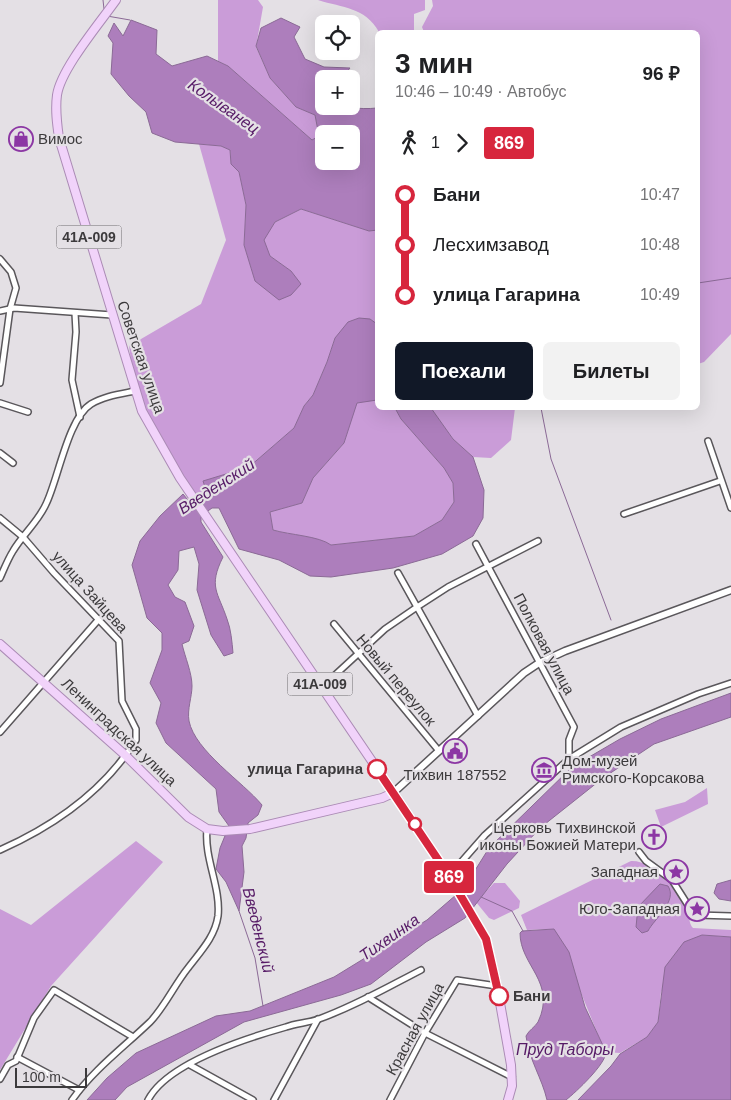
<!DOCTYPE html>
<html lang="ru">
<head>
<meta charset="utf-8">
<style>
	body { margin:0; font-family:Arial,sans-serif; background:#f2f2f2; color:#202124; height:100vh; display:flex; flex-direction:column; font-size:19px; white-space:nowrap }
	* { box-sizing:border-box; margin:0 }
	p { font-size:16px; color:#757577 }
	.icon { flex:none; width:28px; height:28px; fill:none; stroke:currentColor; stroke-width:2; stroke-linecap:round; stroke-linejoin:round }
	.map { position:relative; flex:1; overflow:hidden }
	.details { position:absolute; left:375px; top:30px; width:325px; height:380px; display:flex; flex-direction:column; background:#fff; border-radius:8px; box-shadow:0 5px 20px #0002 }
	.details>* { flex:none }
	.badge { padding:0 10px; border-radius:4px; font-size:18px; line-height:32px }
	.tools { position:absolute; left:315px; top:15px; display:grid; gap:10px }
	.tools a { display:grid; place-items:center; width:45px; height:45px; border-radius:8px; background:#fff; box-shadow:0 5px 20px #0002; font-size:25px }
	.scale { position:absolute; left:15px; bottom:12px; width:72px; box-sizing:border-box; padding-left:5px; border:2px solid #3c3a3c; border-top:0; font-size:14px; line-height:18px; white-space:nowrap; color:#3c3a3c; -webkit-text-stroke:4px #e4e0e5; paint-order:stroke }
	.map>.badge { position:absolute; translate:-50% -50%; box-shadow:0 0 0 2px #fff }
	.legs { display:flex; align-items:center; gap:8px; height:55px; padding:0 20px; font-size:16px }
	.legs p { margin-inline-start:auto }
	.overview { display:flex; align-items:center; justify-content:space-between; height:85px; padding:0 20px }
	h1 { font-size:28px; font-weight:600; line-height:38px }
	.button { display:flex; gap:10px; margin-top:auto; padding:10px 20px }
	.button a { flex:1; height:58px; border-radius:8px; background:#111827; color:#fff; font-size:20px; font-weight:600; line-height:58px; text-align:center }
	.button a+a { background:#f2f2f2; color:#202124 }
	ul { padding:0 20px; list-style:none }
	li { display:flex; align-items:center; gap:18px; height:50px; font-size:19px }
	li i { display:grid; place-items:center; width:8px; height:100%; margin:0 6px; background:currentColor }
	li i::after { content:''; width:12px; height:12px; margin:-6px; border:4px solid; border-radius:50%; background:#fff }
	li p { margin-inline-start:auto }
	li:first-child i { background:linear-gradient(#0000 50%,currentColor 0) }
	li:last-child i { background:linear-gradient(currentColor 50%,#0000 0) }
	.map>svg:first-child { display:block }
	.green { fill:#ca9cd8 }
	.water { fill:#ad7ebc; stroke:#8b6a96; fill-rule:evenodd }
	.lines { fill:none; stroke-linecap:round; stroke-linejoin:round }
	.stream { stroke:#8b6a96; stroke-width:1 }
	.minor-casing { stroke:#5a575b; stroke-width:8 }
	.tertiary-casing { stroke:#5a575b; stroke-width:9 }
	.primary-casing { stroke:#ab8bb5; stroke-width:10 }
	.minor { stroke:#fff; stroke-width:5 }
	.tertiary { stroke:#fff; stroke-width:6 }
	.primary { stroke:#f1d3fa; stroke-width:8 }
	.line-1-casing { stroke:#fff; stroke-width:11 }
	.line-1 { stroke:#d7263d; stroke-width:8 }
	.stop-1-dot { fill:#fff; stroke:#d7263d; stroke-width:2.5 }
	.labels { text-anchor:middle; stroke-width:4.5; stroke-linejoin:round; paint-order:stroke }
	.shield { fill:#e4e0e5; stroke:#6e6c6f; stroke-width:1 }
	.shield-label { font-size:14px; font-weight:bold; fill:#3c3a3c }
	.poi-label { font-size:15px; fill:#3c3a3c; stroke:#e4e0e5; text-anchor:end }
	.street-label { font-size:15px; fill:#3c3a3c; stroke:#e4e0e5 }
	.stop-label { font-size:15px; font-weight:bold; fill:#3c3a3c; stroke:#e4e0e5; text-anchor:end }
	.water-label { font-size:16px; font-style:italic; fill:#561a66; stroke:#e4e0e5 }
</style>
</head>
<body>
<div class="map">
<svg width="731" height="1100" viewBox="0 0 731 1100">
	<rect width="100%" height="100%" fill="#e4e0e5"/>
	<g class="green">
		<path d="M218,0H258L263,7L256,47L270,78L296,107L315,115L319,136L312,140L228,66L218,61Z"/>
		<path d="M318,0H425V10L414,14V32H379C365,7 343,8 318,0Z"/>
		<path d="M432,0H731V334L704,362L698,364V32H424L422,27L433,6Z"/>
		<path d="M199,144L221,146L230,150L231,164L239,171L246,205L244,245L255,280L279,299L291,271L270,256L263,240L275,222L301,209L369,231L377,230V324L370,319L335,338L327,362L313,395L304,406L294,428L249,467L204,481L208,496L201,504L193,497L135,391L129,346L201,304L226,240Z"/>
		<path d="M371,400H377L378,408H395L401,419L444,468L453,483L454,502L442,520L414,536L331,545C318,536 290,535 273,530L270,512L302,503L313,478L344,443L356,403Z"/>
		<path d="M431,408H515L511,440L491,458L473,457L453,439Z"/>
		<path d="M707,788L708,804L661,827L655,810L685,802Z"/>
		<path d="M136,841L163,862L51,986L0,1070V909L31,925Z"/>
		<path d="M631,861C655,860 680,893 688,914C690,919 689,924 693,928L731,930V937L702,935L661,992L658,1022L647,1037L620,1053L605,1052L577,983L549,929L527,930L521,915Z"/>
		<path d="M494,883H505L520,901L519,908L494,920L489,918L476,902Z"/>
	</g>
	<g class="water">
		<path d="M281,18L300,27L294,37L305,59L324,67L350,68L341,79H324V106C343,106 359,110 377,108L378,230L369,231L301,209L275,222L264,240L270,256L291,271L301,284L291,295L279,300L255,281L244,245L246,205L239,172L231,164L230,150L221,146L175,142L152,133L146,112L129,96L111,74L113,43L108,36L114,23L123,36L131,20L157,30L156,54L172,66L207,56L228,66L312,140L319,136L315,115L296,107L270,78L256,46L261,28ZM324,134H351V161H324Z"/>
		<path d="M359,318L370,319L377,324V400L357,403L344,443L313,478L302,503L270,512L273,530C290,535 319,536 331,545L414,536L442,520L454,502L453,483L444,468L401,419L395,408H431L453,439L473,457L484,490L483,518L473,536L442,554L393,568L331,577L310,576L279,560L239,549L219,508H212L201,516V522L223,557C208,587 218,592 227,619C231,629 232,642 233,653L224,656L211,635L197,590L199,564L194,547L179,551L178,570L168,585L175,597L185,602L194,626L189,641L182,644C185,657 192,673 192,686C192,697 187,709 189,721C195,751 243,782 262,805L258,815L248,823L246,838L242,846L244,872L239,911L226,882L216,869L220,848L229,826L219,812L216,789L166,743L156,723L161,703L150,683L162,650V633L147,618L132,565L140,541L160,516L183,494L192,505L201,504L208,496L203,481L249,467L294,428L304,406L313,395L327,362L335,338L348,322Z"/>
		<path d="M731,693V717L654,744L603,778L540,828L507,864L465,918L426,942L371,984L341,995L244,1022L127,1087L115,1100H87L107,1078L136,1053L216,1016L250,1011L334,977L427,920L464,888L489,848L572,767L620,739L661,719Z"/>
		<path d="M731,880V901L719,899L714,893L717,884Z"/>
		<path d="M660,884L668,886C678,901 654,919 648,931L642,933L636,927L638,907Z"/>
		<path d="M554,929L569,952L585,1007L606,1052C606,1064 576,1092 566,1100H547C542,1078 529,1060 526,1036C529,1030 535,1027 538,1022C557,982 520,966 520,933L522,931Z"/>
		<path d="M702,935L731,937V1100H578L611,1066L620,1054L647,1037L658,1022L665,967L684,942Z"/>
	</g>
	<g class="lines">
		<g class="stream">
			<path d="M103,0L104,9"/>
			<path d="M107,16L130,20"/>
			<path d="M698,283L731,278"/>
			<path d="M541,408L551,459L611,620"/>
			<path d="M481,897L512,911L523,931"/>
			<path d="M239,911L255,958L263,1006"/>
		</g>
		<defs>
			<g id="minor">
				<path d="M0,259L11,272L16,288L10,309L0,383"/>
				<path d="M0,311L14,308L112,315"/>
				<path d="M75,313L76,332L72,380L80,417"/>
				<path d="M0,403L28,412"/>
				<path d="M708,441L731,508"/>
				<path d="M0,453L13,463"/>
				<path d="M624,514L720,481"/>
				<path d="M0,518L23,537L54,573L119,641L122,701L136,729V740C104,791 54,826 0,850"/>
				<path d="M476,544L574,727L569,740V759"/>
				<path d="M398,573L478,716"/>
				<path d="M0,578C4,569 8,559 13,551C23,534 38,522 46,504C58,480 68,418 91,404C104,396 120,394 135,391"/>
				<path d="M334,624L439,751"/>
				<path d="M322,687L385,629L417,607L448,587L538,541"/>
				<path d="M0,732L99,619"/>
				<path d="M639,852L646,861L672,880L693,913L697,915L731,916"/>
				<path d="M449,876L485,835L569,759L621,727L698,694L731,683"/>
				<path d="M368,997L425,1033L512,1077"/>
				<path d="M17,1057L79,1090"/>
				<path d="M190,1065L253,1100"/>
				<path d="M0,1079L8,1065L16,1061L34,1018L54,990L133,1037"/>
				<path d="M72,1100C93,1070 124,1047 150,1022C164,1008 175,984 188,968C200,952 215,937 218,916C221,887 204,859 207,829"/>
				<path d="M148,1100C167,1063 247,1038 286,1027C296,1023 308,1023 319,1019C355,1006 388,987 421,970"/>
				<path d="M274,1100L318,1019"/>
				<path d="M390,1100L425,1033L457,980L497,986"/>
			</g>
			<path id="tertiary" d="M393,793L524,673L539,663L565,651L731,590"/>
			<g id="primary">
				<path d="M116,0C99,24 61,69 57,95C55,110 57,124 59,138L142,411L180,478L401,804L449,876L486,939L497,986L511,1065L512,1086L508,1100"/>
				<path d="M0,644L125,755L188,817L207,829L223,831L250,829L382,798L393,793"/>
			</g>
		</defs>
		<use href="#minor" class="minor-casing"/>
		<use href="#tertiary" class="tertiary-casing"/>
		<use href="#primary" class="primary-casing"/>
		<use href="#minor" class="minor"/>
		<use href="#tertiary" class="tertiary"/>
		<use href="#primary" class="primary"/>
	</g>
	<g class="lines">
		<defs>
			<path id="line-1" d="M377,769L449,876L486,939L499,996"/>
		</defs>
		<use href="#line-1" class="line-1-casing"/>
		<use href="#line-1" class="line-1"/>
	</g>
	<defs>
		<symbol id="shop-ring" viewBox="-11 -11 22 22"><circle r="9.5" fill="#e4e0e5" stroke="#8c37a4" stroke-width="1.5"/><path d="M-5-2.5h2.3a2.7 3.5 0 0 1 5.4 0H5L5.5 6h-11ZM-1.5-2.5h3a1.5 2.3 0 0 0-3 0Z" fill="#8c37a4"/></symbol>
		<symbol id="civic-ring" viewBox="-11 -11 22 22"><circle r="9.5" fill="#e4e0e5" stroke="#8c37a4" stroke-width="1.5"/><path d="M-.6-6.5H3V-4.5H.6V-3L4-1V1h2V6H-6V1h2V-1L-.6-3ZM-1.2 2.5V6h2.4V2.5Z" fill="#8c37a4"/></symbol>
		<symbol id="museum-ring" viewBox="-11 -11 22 22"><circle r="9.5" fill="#e4e0e5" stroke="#8c37a4" stroke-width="1.5"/><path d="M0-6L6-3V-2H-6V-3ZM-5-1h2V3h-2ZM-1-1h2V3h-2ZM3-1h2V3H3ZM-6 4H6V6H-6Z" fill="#8c37a4"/></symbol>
		<symbol id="church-ring" viewBox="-11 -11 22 22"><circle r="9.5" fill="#e4e0e5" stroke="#8c37a4" stroke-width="1.5"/><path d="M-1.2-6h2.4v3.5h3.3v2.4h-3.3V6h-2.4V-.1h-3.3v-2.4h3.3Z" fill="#8c37a4"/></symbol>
		<symbol id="sight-ring" viewBox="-11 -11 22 22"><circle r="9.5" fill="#e4e0e5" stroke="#8c37a4" stroke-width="1.5"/><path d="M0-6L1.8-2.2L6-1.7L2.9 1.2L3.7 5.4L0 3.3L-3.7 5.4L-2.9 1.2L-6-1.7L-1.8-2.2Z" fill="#8c37a4"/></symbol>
	</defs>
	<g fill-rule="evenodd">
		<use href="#shop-ring" x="7" y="125" width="28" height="28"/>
		<use href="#civic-ring" x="441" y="737" width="28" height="28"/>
		<use href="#museum-ring" x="530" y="756" width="28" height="28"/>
		<use href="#church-ring" x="640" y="823" width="28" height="28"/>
		<use href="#sight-ring" x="662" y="858" width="28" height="28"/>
		<use href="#sight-ring" x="683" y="895" width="28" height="28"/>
	</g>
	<g class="stop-1-dot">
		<circle cx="377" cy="769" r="9"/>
		<circle cx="415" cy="824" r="6"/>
		<circle cx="499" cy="996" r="9"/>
	</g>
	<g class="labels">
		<g class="shield">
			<rect x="56.5" y="225.5" width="65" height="23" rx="4"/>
			<rect x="287.5" y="672.5" width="65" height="23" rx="4"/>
		</g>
		<g class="shield-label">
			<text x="89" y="242">41А-009</text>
			<text x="320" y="689">41А-009</text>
		</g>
		<g class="poi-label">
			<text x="38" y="144" text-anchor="start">Вимос</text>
			<text x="562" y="766" text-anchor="start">Дом-музей<tspan x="562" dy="17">Римского-Корсакова</tspan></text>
			<text x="455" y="780" text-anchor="middle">Тихвин 187552</text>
			<text x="636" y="833">Церковь Тихвинской<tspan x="636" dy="17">иконы Божией Матери</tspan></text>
			<text x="658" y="877">Западная</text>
			<text x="680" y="914">Юго-Западная</text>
		</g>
		<g class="street-label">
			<text transform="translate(141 357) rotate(71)" y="5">Советская улица</text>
			<text transform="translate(90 592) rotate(48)" y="5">улица Зайцева</text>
			<text transform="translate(544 644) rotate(62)" y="5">Полковая улица</text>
			<text transform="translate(396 680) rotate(50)" y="5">Новый переулок</text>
			<text transform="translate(119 732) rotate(43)" y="5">Ленинградская улица</text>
			<text transform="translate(415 1029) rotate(-61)" y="5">Красная улица</text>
		</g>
		<g class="stop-label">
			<text x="363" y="774">улица Гагарина</text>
			<text x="513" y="1001" text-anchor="start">Бани</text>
		</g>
		<g class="water-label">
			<text transform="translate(224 106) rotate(35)" y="6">Колыванец</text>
			<text transform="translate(216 486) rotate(-33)" y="6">Введенский</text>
			<text transform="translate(259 930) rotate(76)" y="6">Введенский</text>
			<text transform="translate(389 937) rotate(-35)" y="6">Тихвинка</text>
			<text x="565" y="1055">Пруд Таборы</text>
		</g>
	</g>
</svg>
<div class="tools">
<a><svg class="icon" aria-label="locate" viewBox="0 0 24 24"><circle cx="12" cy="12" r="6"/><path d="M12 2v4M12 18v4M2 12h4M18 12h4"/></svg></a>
<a>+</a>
<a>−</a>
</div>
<div class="scale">100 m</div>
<b class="badge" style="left:449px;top:877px;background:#d7263d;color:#fff">869</b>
<section class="details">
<div class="overview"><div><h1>3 мин</h1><p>10:46 – 10:49 · Автобус</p></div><b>96 ₽</b></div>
<div class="legs"><svg class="icon" aria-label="walk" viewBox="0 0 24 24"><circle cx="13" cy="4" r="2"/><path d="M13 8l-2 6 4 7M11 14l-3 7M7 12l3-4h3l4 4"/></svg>1<svg class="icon" aria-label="forward" viewBox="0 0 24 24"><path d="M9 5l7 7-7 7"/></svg><b class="badge" style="background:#d7263d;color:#fff">869</b></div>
<ul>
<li><i style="color:#d7263d"></i><b>Бани</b><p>10:47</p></li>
<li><i style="color:#d7263d"></i><span>Лесхимзавод</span><p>10:48</p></li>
<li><i style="color:#d7263d"></i><b>улица Гагарина</b><p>10:49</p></li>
</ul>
<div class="button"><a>Поехали</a><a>Билеты</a></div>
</section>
</div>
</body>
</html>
